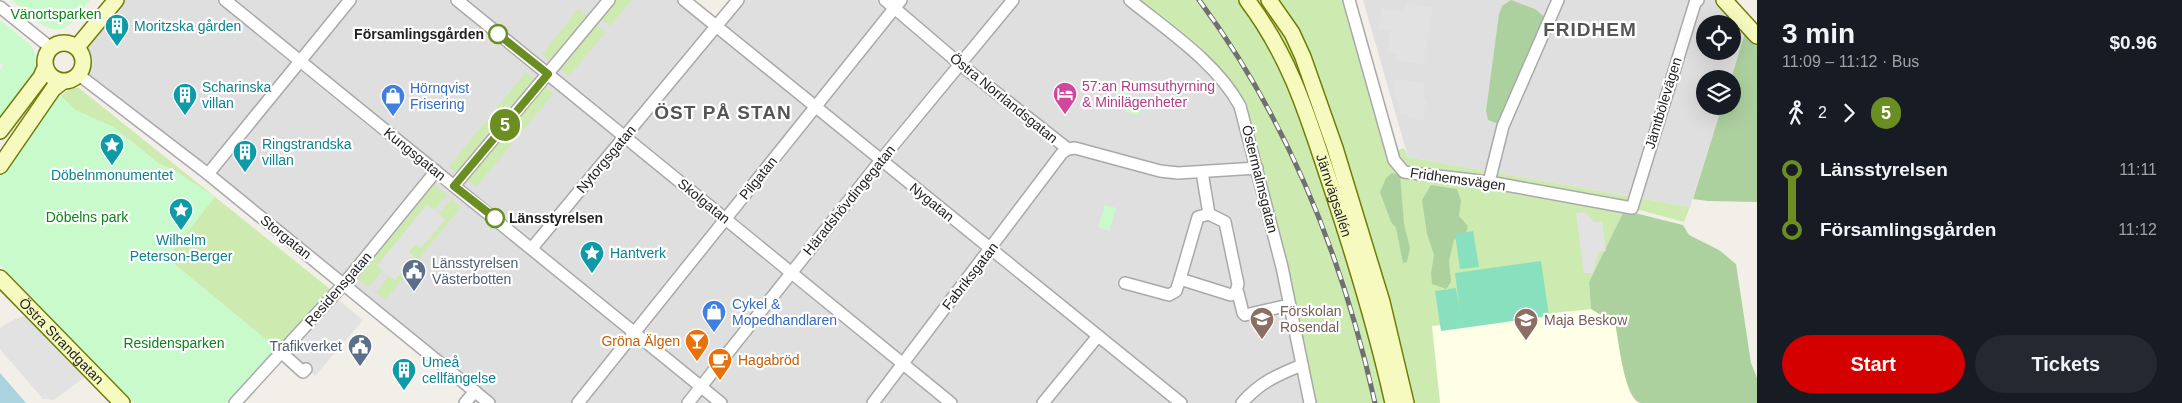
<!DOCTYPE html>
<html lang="en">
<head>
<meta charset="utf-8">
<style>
	body { margin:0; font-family:Arial,sans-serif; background:#242831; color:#f1f3f6; height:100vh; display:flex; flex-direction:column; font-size:19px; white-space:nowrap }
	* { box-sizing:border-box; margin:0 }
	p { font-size:16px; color:#9ea1a6 }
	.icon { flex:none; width:28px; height:28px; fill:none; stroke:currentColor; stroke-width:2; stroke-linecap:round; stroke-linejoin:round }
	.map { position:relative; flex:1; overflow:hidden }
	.panel { display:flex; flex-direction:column; background:#171b24; width:425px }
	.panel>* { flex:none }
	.badge { padding:0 10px; border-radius:16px; font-size:18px; line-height:32px }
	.buttons { position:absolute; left:1696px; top:15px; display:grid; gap:10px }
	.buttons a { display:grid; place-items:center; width:45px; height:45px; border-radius:50%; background:#171b24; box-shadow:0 5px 20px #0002; font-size:25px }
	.map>.badge { position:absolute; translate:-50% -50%; box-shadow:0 0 0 2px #fff }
	.legs { display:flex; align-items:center; gap:8px; height:55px; padding:0 25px; font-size:16px }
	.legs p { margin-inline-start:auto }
	.summary { display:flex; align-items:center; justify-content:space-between; height:85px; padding:0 25px }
	h1 { font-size:28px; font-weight:800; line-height:38px }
	.action { display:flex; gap:10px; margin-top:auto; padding:10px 25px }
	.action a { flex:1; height:58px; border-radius:30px; background:#d40000; color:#fff; font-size:20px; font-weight:800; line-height:58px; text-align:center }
	.action a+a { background:#242831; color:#f1f3f6 }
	ul { padding:0 25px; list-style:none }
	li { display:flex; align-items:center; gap:18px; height:60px; font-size:19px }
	li i { display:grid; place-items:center; width:8px; height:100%; margin:0 6px; background:currentColor }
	li i::after { content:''; width:12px; height:12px; margin:-6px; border:4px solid; border-radius:50%; background:#171b24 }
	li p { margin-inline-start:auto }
	li:first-child i { background:linear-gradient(#0000 50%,currentColor 0) }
	li:last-child i { background:linear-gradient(currentColor 50%,#0000 0) }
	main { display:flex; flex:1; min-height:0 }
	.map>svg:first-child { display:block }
	.residential { fill:#e0dfdf; fill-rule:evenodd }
	.education { fill:#ffffe5 }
	.grass { fill:#cdebb0 }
	.forest { fill:#add19e }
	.park { fill:#c8facc }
	.pitch { fill:#88e0be }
	.parking { fill:#e2e2e2 }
	.water { fill:#aad3df }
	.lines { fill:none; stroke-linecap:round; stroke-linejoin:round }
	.street-casing { stroke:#a9a9a9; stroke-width:14 }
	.secondary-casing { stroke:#707d05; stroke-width:18 }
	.street { stroke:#fff; stroke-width:11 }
	.secondary { stroke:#f7fabf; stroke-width:15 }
	.rail-casing { stroke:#707070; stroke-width:5 }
	.rail { stroke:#fff; stroke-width:3; stroke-dasharray:9; stroke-linecap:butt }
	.line-1-casing { stroke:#fff; stroke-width:11 }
	.line-1 { stroke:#6b8e23; stroke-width:8 }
	.stop-1-dot { fill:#fff; stroke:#6b8e23; stroke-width:2.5 }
	.labels { text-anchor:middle; stroke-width:4.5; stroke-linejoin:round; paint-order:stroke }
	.park-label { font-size:14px; fill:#0c8416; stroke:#fff }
	.culture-label { font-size:14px; fill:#0d838f; stroke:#fff; text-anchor:start }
	.stop-label { font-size:14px; font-weight:bold; fill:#222; stroke:#fff; text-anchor:end }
	.hotel-label { font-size:14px; fill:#b23c85; stroke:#fff; text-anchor:start }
	.shop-label { font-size:14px; fill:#366cbe; stroke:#fff; text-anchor:start }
	.street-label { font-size:14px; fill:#222; stroke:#fff }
	.service-label { font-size:14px; fill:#4e5e75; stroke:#fff; text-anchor:start }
	.education-label { font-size:14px; fill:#785e54; stroke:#fff; text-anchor:start }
	.food-label { font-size:14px; fill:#c56008; stroke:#fff; text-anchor:end }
	.district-label { font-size:19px; font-weight:bold; letter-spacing:1px; fill:#555; stroke:#fff }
</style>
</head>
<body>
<main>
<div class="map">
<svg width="1757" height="403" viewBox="0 0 1757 403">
	<rect width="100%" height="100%" fill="#f2efe9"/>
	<g class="residential">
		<path d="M116,0H684L716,26L738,0H1130L1186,46L1240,106L1310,403H465L475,392L79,75L84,61L81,52Z"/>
		<path d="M1363,0H1724L1747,26L1731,79H1705V106H1722L1690,207L1408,157ZM1705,24H1732V51H1705Z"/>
	</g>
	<path class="education" d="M1591,309L1615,323L1629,392L1636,402L1641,403H1440L1431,326Z"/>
	<g class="grass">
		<path d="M616,0H632L610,26L600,19Z"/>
		<path d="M1130,0H1349L1392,152L1404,148L1408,157L1690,207L1684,222L1632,208L1623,213L1589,282L1591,309L1432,326L1440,403H1310L1234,95Z"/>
		<path d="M578,9L588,16L551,62L542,54Z"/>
		<path d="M596,24L606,32L569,76L559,68Z"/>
		<path d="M526,72L535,80L458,174L449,166Z"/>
		<path d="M544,86L553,94L516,139L507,131Z"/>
		<path d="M70,88H79L335,293L281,352L167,258L214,197L180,174L158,163L113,127L75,110L61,96Z"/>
		<path d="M502,136L512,144L476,187L466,179Z"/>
		<path d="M431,182L447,195L434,210L427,205L377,266L383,270L369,287L354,276Z"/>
		<path d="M451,199L461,207L385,300L376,292L389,276L395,280L414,256L409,252L415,244L421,248L445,220L439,214Z"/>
	</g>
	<g class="forest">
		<path d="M1511,0L1535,9L1549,21L1503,126L1488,120L1486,111L1499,14L1502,6Z"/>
		<path d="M1747,26L1757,36V202L1708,201L1693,199L1722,106H1732V79H1731Z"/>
		<path d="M1392,173L1400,175L1404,224L1410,248L1407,262L1403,263L1396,228L1391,222L1380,192L1386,178Z"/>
		<path d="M1431,185L1457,189L1461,201L1459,216L1468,226L1466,234L1454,240L1449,261L1451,282L1446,289L1432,284L1431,273L1434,255L1427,234L1422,200Z"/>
		<path d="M1631,212L1683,225L1689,235L1719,250L1736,264L1751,363L1757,378V403H1641C1624,399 1619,341 1615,323L1591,309L1589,282L1623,213Z"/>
	</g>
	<g class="park">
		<path d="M12,0H90C83,8 75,22 66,27C48,38 24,10 12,0Z"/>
		<path d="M0,20L31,45L39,62V69L34,78L0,118V70L4,65L0,63Z"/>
		<path d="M1119,88L1129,92L1127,97L1144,104L1138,116L1125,111L1127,106L1114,100Z"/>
		<path d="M61,96L75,110L113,127L158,163L180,174L215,197L167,258L281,352L235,403H134L0,265V174L52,100Z"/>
		<path d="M1105,205L1116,208L1109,231L1098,227Z"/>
	</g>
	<g class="pitch">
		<path d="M1473,231L1479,267L1460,269L1455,234Z"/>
		<path d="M1541,261L1549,316L1441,331L1435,291L1456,288L1460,311L1455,273Z"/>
	</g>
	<g class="parking">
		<path d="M1406,4L1433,7L1424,64L1396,61L1397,54L1388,53L1390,31L1378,30L1382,8L1404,11Z"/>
		<path d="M1395,79L1425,83L1423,99L1427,100L1423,121L1407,118L1408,115L1400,113L1396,94H1393Z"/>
		<path d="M427,204L445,219L421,248L415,244L409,252L414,257L395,280L377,266Z"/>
		<path d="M1585,212L1594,222H1602L1606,251L1598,252L1593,273H1584L1576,213Z"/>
		<path d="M336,298L363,320L315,376L288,352Z"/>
		<path d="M26,316L85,377L54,400L43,399L0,349V328L15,319Z"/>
	</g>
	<path class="water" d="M0,373L26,403H0Z"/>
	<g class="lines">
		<defs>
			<g id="street">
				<path d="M225,0L721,403"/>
				<path d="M457,0L951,403"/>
				<path d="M684,0L1181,403"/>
				<path d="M885,0L961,65L1068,149L1075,148L1160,171L1178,173L1257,168"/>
				<path d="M1130,0C1168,31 1216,62 1240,106L1282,267L1310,403"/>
				<path d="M1349,0L1394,160L1404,172L1489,182L1632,208L1695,3L1698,0"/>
				<path d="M0,7L51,48"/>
				<path d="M79,75L208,174L489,403"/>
				<path d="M1202,172L1209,214L1198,217L1180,279L1231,295L1236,292L1238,284L1225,222L1209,214"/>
				<path d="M208,174L350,0"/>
				<path d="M1489,182L1503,126L1558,0"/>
				<path d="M454,186L609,0"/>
				<path d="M532,248L738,0"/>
				<path d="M1125,283L1169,295L1176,291L1180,279"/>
				<path d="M1236,292L1238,293L1243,313L1245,315L1289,305"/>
				<path d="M281,352L303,372L306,369"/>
				<path d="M235,403L343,285L436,171"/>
				<path d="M465,403L475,391"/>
				<path d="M578,403L901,0"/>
				<path d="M688,403L881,160L1013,0"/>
				<path d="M873,403L1062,153L1068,149"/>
				<path d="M1043,403L1098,336"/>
				<path d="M1242,403C1259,383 1277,375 1302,365"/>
			</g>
			<g id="secondary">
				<path id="s1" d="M1247,0C1293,61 1309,121 1333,192C1356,262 1377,331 1393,403"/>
				<path d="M1269,0L1292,33L1303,57L1335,148L1382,302L1406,403"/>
				<path d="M1724,0L1757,36"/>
				<circle cx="64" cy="62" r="19"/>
				<path d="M77,47L116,0"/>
				<path d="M0,131L41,77L45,68"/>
				<path d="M0,166L53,89L62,82"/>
				<path id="s2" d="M0,278L122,403"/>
			</g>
		</defs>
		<use href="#street" class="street-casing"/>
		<use href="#secondary" class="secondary-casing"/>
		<use href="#street" class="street"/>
		<use href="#secondary" class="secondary"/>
		<defs>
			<path id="rail" d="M1199,0C1288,120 1343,258 1375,403"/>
		</defs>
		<use href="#rail" class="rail-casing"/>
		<use href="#rail" class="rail"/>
	</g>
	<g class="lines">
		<defs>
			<path id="line-1" d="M495,218L454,186L548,74L498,34"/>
		</defs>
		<use href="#line-1" class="line-1-casing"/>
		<use href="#line-1" class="line-1"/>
	</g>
	<defs>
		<symbol id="building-pin" viewBox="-11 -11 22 30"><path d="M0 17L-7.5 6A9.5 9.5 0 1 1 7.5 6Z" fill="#0f9aa8" stroke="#fff"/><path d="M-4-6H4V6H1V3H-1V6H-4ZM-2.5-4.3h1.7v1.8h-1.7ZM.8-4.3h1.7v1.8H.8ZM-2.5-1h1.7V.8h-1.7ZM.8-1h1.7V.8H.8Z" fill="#fff"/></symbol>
		<symbol id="hotel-pin" viewBox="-11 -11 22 30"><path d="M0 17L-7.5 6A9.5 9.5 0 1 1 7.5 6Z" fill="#d1479c" stroke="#fff"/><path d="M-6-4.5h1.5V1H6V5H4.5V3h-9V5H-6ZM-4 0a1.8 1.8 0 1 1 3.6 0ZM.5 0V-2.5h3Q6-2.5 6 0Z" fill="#fff"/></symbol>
		<symbol id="shop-pin" viewBox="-11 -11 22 30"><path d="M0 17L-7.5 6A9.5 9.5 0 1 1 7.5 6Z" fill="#3f7fe0" stroke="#fff"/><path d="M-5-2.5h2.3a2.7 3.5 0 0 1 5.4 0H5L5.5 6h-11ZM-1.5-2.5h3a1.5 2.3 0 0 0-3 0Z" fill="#fff"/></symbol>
		<symbol id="sight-pin" viewBox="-11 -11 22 30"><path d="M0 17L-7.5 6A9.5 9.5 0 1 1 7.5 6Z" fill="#0f9aa8" stroke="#fff"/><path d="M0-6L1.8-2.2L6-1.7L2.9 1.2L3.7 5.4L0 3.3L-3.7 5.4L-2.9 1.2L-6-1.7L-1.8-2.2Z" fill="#fff"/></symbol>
		<symbol id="civic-pin" viewBox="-11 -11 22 30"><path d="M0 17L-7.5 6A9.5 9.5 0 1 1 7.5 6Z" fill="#5c6f8a" stroke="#fff"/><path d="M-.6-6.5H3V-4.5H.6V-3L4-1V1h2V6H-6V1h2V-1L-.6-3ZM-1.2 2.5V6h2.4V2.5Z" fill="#fff"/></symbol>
		<symbol id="school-pin" viewBox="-11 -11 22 30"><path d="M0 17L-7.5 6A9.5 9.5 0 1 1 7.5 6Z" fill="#8d6e63" stroke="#fff"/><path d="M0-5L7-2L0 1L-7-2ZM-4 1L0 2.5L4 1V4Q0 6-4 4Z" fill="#fff"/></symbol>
		<symbol id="bar-pin" viewBox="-11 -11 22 30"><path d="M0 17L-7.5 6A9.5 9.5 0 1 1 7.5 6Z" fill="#e8710a" stroke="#fff"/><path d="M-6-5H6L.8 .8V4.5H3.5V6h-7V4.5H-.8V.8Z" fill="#fff"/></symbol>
		<symbol id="cafe-pin" viewBox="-11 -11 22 30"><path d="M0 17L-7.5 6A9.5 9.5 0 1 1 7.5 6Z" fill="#e8710a" stroke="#fff"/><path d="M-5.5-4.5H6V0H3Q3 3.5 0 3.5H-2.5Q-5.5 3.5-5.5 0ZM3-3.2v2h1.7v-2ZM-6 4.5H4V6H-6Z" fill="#fff"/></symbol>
	</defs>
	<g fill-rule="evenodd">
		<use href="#building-pin" x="103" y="12" width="28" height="38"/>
		<use href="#hotel-pin" x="1051" y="80" width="28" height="38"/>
		<use href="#building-pin" x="171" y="81" width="28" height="38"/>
		<use href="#shop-pin" x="379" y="82" width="28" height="38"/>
		<use href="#sight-pin" x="98" y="131" width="28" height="38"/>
		<use href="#building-pin" x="231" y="138" width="28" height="38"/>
		<use href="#sight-pin" x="167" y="196" width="28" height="38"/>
		<use href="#sight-pin" x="578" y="239" width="28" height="38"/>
		<use href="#civic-pin" x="400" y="257" width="28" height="38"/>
		<use href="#shop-pin" x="700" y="298" width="28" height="38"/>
		<use href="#school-pin" x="1248" y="305" width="28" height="38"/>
		<use href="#school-pin" x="1512" y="306" width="28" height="38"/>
		<use href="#bar-pin" x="683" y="327" width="28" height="38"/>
		<use href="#civic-pin" x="346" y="332" width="28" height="38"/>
		<use href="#cafe-pin" x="706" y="346" width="28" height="38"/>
		<use href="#building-pin" x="390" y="356" width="28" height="38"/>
	</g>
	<g class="stop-1-dot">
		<circle cx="498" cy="34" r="9"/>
		<circle cx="495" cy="218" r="9"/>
	</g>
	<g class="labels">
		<g class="park-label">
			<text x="56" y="19">Vänortsparken</text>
			<text x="87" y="222">Döbelns park</text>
			<text x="174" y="348">Residensparken</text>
		</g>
		<g class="culture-label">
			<text x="134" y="31">Moritzska gården</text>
			<text x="202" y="92">Scharinska<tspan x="202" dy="16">villan</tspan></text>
			<text x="262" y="149">Ringstrandska<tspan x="262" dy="16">villan</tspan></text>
			<text x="112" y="180" text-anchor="middle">Döbelnmonumentet</text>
			<text x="181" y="245" text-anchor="middle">Wilhelm<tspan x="181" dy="16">Peterson-Berger</tspan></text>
			<text x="610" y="258">Hantverk</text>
			<text x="422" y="367">Umeå<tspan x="422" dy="16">cellfängelse</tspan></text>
		</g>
		<g class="stop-label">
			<text x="484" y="39">Församlingsgården</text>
			<text x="509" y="223" text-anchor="start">Länsstyrelsen</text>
		</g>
		<g class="hotel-label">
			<text x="1082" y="91">57:an Rumsuthyrning<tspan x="1082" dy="16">&amp; Minilägenheter</tspan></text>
		</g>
		<g class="shop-label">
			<text x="410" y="93">Hörnqvist<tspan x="410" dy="16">Frisering</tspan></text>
			<text x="732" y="309">Cykel &amp;<tspan x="732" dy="16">Mopedhandlaren</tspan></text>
		</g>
		<g class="street-label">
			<text transform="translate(1004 98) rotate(39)" y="5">Östra Norrlandsgatan</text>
			<text transform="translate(1663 103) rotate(-73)" y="5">Jämtbölevägen</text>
			<text transform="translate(415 154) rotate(39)" y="5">Kungsgatan</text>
			<text transform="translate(606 159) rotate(-50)" y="5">Nytorgsgatan</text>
			<text transform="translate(758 178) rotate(-51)" y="5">Pilgatan</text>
			<text transform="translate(1260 179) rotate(76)" y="5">Östermalmsgatan</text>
			<text transform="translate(1458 179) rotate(8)" y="5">Fridhemsvägen</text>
			<text dy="5" stroke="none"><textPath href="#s1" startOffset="215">Järnvägsallén</textPath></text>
			<text transform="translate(849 200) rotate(-51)" y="5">Häradshövdingegatan</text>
			<text transform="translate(704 201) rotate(39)" y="5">Skolgatan</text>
			<text transform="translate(932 202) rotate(39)" y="5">Nygatan</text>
			<text transform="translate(286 237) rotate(39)" y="5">Storgatan</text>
			<text transform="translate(970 276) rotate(-52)" y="5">Fabriksgatan</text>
			<text transform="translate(338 289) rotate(-49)" y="5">Residensgatan</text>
			<text dy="5" stroke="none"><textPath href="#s2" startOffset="88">Östra Strandgatan</textPath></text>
		</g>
		<g class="service-label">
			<text x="432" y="268">Länsstyrelsen<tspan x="432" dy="16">Västerbotten</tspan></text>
			<text x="342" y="351" text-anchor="end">Trafikverket</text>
		</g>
		<g class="education-label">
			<text x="1280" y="316">Förskolan<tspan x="1280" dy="16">Rosendal</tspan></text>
			<text x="1544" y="325">Maja Beskow</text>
		</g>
		<g class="food-label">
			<text x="680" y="346">Gröna Älgen</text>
			<text x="738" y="365" text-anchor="start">Hagabröd</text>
		</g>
		<g class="district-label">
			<text x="1590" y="36">FRIDHEM</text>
			<text x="723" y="119">ÖST PÅ STAN</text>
		</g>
	</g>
</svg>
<div class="buttons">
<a><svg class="icon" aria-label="locate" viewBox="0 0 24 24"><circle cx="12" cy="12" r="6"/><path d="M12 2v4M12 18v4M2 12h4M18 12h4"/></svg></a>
<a><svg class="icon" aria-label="layers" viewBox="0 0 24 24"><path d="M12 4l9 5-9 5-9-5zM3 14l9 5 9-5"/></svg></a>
</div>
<b class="badge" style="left:505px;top:125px;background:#6b8e23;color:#fff">5</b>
</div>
<section class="panel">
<div class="summary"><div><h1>3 min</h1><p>11:09 – 11:12 · Bus</p></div><b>$0.96</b></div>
<div class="legs"><svg class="icon" aria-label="walk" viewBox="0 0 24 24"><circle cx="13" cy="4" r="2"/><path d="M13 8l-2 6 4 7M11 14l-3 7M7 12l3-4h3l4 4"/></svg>2<svg class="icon" aria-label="forward" viewBox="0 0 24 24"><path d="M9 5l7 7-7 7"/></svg><b class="badge" style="background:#6b8e23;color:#fff">5</b></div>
<ul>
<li><i style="color:#6b8e23"></i><b>Länsstyrelsen</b><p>11:11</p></li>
<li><i style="color:#6b8e23"></i><b>Församlingsgården</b><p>11:12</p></li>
</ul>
<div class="action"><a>Start</a><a>Tickets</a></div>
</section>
</main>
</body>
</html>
